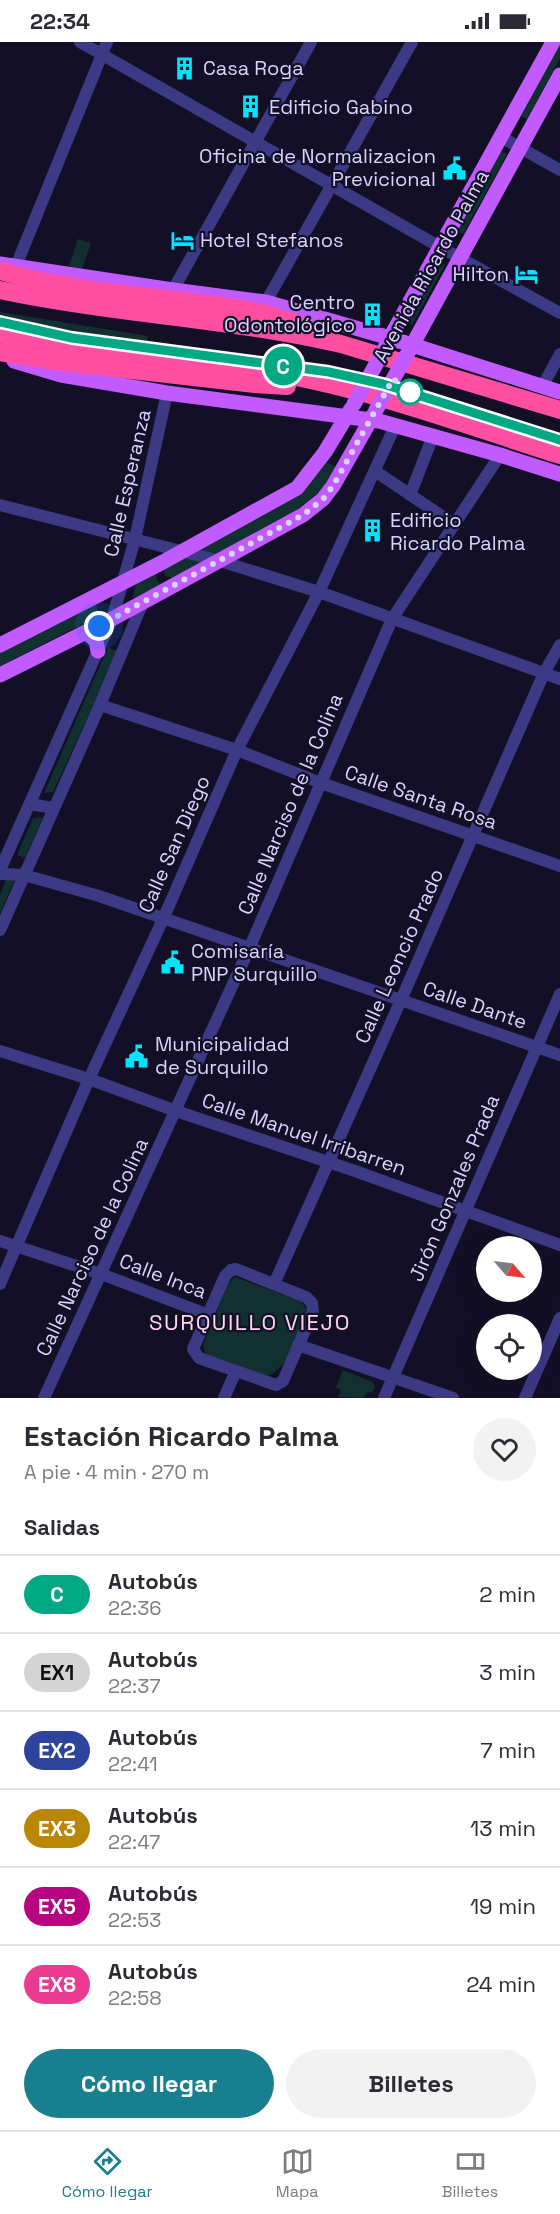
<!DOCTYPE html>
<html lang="es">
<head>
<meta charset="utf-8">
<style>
	body { margin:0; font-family:"Space Grotesk",sans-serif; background:#f2f2f3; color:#2b2b33; height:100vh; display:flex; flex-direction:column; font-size:22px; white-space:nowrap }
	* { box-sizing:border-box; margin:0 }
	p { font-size:20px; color:#7c7c81 }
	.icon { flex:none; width:33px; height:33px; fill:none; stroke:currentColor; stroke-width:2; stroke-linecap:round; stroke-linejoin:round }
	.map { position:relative; height:1356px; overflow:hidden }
	.sheet { display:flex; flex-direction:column; background:#fff; flex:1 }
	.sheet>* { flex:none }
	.badge { padding:0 12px; border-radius:20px; font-size:21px; line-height:39px }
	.needle { width:39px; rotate:118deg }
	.fabs { position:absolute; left:476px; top:1194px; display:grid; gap:12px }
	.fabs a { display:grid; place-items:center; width:66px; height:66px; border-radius:50%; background:#fff; box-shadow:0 6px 24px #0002; font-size:30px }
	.you { position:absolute; width:30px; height:30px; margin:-15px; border:4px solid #fff; border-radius:50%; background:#1a73e8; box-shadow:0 0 0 9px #1a73e833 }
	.map>.badge { position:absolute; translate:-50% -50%; box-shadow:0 0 0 3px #fff }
	h2 { padding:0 24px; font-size:22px; line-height:54px }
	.round { display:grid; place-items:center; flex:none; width:63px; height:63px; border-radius:32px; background:#f2f2f3 }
	.overview { display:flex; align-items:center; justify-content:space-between; height:102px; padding:0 24px }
	h1 { font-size:28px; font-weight:700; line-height:45px }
	.cta { display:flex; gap:12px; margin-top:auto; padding:12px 24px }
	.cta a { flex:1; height:69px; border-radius:36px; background:#187f8f; color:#fff; font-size:24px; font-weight:700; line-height:69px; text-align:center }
	.cta a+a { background:#f2f2f3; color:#2b2b33 }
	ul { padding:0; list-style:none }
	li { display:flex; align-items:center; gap:18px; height:78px; padding:0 24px; border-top:2px solid #e1e1e2 }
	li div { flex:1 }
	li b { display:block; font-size:22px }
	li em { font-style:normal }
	li .badge { min-width:66px; font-weight:700; text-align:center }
	.status { display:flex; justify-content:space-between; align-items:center; height:42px; padding:0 30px; background:#fff; direction:ltr }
	.status svg { height:16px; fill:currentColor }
	.tab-bar { display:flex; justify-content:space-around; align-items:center; height:84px; border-top:2px solid #e1e1e2; background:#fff; font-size:16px; color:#7c7c81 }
	.tab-bar a { display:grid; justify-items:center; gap:3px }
	.tab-bar .current { color:#187f8f }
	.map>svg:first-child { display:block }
	.green { fill:#12302f }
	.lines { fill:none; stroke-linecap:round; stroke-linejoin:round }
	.minor { stroke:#3d3a85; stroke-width:12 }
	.major { stroke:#c25bff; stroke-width:15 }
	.highway { stroke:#ff4fa3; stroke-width:18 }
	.major-bridge { stroke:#c25bff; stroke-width:15 }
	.line-casing { stroke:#fff; stroke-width:14 }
	.line { stroke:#00a884; stroke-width:9 }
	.walk { stroke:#d9d4ff; stroke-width:6; stroke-dasharray:0 10.8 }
	.stop-dot { fill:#fff; stroke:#00a884; stroke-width:3 }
	.labels { text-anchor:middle; stroke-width:4.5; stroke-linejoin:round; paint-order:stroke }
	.poi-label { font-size:20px; fill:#d9d4ff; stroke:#130f26; text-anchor:start }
	.street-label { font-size:20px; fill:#d9d4ff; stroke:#130f26 }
	.quarter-label { font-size:22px; letter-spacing:1.5px; fill:#ffd6f0; stroke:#130f26 }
</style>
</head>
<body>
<div class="status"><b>22:34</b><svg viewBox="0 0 49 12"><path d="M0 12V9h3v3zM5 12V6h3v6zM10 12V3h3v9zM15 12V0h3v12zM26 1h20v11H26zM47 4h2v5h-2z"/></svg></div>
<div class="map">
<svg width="560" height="1356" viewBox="0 0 560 1356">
	<rect width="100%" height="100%" fill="#130f26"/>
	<g class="green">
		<path d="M560,2V16L527,77L521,74Z"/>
		<path d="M500,109L507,112L463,192L457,189Z"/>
		<path d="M78,197L91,201L81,229L69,224Z"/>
		<path d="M439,219L445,223L412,283L407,280Z"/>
		<path d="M0,270L148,294L147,300L81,291L0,275Z"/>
		<path d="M324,419L337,425L324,446L284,478L220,513L195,507Z"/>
		<path d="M187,512L203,521L173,536L165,534L164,527Z"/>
		<path d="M155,527L157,539L161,542L135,556L133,555L136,539Z"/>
		<path d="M95,561L100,573L0,624V609Z"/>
		<path d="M108,605L118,610L53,750L44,751Z"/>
		<path d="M43,775L25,816L17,813L33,776Z"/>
		<path d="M7,836L15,837L0,871V852Z"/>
		<path d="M235,1235L301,1259L307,1269C297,1292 291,1326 265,1335L206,1314L203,1303L229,1240Z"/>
		<path d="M343,1328L373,1340L375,1345L372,1351L368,1350L363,1356L338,1355L341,1348L336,1346Z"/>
	</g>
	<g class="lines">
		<g class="minor">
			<path d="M80,0L440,205L560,271"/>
			<path d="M501,95L560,128"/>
			<path d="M16,224L107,0"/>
			<path d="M173,248L311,0"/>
			<path d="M266,260L412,0"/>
			<path d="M542,345L560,312"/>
			<path d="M375,429L455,483"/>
			<path d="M410,453L433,394"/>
			<path d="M0,463L220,519L319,550L560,637"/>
			<path d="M100,663L237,708L321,741L560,824"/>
			<path d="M30,762L53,766"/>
			<path d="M0,828L112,577L135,497L167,351"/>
			<path d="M0,832L24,833L99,854L560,1013"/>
			<path d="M0,888L100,663L143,560"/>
			<path d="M0,1009L89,1037L176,1069L355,1129L560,1203"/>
			<path d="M0,1199L101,1232L209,1273"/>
			<path d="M236,1227L306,1255L312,1261L313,1270L283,1339L276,1343L199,1316L193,1307L225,1234L231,1228Z"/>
			<path d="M0,1242L89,1037L164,875L237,708L319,550L395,384"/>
			<path d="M274,1242L401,958L544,631L560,603"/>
			<path d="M298,1303L453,1356"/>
			<path d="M44,1356L249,907L392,577L500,413"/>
			<path d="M224,1356L236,1329"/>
			<path d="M384,1356L560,952"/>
			<path d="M525,1356L560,1276"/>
		</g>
		<g class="major">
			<path d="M0,222L173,248L266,260L390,296L560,350"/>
			<path d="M386,303L553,0"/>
			<path d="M408,311L560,33"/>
			<path d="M14,319L61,333L167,351L379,379L500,413L560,432"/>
			<path d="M86,590L96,599L98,609"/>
			<path d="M0,603L163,520L297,446L325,410L351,367"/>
			<path d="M0,633L112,577L303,473L323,457L333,444L374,372"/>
		</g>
		<g class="highway">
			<path d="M0,229C62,247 127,252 191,260C230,265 268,269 304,285"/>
			<path d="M0,248C113,272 228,276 341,302L560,368"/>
			<path d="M0,292C92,312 187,316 280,332C375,349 468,384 560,413"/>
			<path d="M0,310L53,319L255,342L287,344"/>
		</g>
		<g class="major-bridge">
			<path d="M354,362L385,306"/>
			<path d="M376,368L406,314"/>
		</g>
	</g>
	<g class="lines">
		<defs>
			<path id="line" d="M0,280L72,296L329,330L383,342L560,398"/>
		</defs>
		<use href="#line" class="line-casing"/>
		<use href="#line" class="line"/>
		<path class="walk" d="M99,584L303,473L323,457L333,444L393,337L410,350"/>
	</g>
	<defs>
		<symbol id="building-bare" viewBox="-9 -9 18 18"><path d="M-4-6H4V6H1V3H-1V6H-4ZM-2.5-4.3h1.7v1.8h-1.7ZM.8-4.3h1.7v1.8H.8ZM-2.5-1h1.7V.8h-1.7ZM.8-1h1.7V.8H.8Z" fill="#00e5ff" stroke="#130f26" stroke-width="2.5" paint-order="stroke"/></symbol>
		<symbol id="civic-bare" viewBox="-9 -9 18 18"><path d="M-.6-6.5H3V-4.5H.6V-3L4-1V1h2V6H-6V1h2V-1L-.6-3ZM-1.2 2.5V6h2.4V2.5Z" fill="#00e5ff" stroke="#130f26" stroke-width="2.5" paint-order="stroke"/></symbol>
		<symbol id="hotel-bare" viewBox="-9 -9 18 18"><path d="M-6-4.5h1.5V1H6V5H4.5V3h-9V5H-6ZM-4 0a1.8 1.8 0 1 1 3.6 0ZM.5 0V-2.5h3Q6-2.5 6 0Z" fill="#00e5ff" stroke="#130f26" stroke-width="2.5" paint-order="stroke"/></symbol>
	</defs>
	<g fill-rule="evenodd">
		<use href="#building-bare" x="168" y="10" width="33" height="33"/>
		<use href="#building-bare" x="234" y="48" width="33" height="33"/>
		<use href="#civic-bare" x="438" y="110" width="33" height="33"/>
		<use href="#hotel-bare" x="166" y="182" width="33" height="33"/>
		<use href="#hotel-bare" x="510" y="216" width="33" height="33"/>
		<use href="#building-bare" x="356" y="256" width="33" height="33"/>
		<use href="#building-bare" x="356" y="472" width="33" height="33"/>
		<use href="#civic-bare" x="156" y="904" width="33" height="33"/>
		<use href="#civic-bare" x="120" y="998" width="33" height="33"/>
	</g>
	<circle class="stop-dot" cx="410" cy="350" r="12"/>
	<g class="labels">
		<g class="poi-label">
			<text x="203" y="33">Casa Roga</text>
			<text x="269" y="72">Edificio Gabino</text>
			<text x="436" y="121" text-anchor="end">Oficina de Normalizacion<tspan x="436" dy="23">Previcional</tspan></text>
			<text x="200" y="205">Hotel Stefanos</text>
			<text x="509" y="239" text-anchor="end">Hilton</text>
			<text x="355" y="267" text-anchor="end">Centro<tspan x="355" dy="23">Odontológico</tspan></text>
			<text x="390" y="485">Edificio<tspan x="390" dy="23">Ricardo Palma</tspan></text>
			<text x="191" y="916">Comisaría<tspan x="191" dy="23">PNP Surquillo</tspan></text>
			<text x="155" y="1009">Municipalidad<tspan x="155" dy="23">de Surquillo</tspan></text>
		</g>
		<g class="street-label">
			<text transform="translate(431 224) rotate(-61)" y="7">Avenida Ricardo Palma</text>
			<text transform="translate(127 441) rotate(-77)" y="7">Calle Esperanza</text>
			<text transform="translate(421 755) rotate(19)" y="7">Calle Santa Rosa</text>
			<text transform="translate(290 762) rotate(-67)" y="7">Calle Narciso de la Colina</text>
			<text transform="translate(174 802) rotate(-66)" y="7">Calle San Diego</text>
			<text transform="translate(399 914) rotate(-66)" y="7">Calle Leoncio Prado</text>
			<text transform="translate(475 963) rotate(19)" y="7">Calle Dante</text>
			<text transform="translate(304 1092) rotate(19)" y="7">Calle Manuel Irribarren</text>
			<text transform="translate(454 1146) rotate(-67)" y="7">Jirón Gonzales Prada</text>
			<text transform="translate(92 1205) rotate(-65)" y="7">Calle Narciso de la Colina</text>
			<text transform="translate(163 1234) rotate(21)" y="7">Calle Inca</text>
		</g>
		<g class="quarter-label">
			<text x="250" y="1288">SURQUILLO VIEJO</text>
		</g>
	</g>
</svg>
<div class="fabs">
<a><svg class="needle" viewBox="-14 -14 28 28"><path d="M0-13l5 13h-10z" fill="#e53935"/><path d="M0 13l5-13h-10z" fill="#7c7c81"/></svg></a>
<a><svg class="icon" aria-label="locate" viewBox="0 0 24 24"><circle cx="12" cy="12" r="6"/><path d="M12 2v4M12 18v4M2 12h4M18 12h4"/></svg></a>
</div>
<div class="you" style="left:99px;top:584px"></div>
<b class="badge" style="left:283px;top:324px;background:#00a884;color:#fff">C</b>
</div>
<section class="sheet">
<div class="overview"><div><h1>Estación Ricardo Palma</h1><p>A pie · 4 min · 270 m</p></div><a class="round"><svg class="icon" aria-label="heart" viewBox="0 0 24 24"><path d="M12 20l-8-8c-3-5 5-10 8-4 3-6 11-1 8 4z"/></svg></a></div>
<h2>Salidas</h2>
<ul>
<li><span class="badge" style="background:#00a884;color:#fff">C</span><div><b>Autobús</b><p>22:36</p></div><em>2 min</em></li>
<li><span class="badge" style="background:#d4d4d4;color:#111">EX1</span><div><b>Autobús</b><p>22:37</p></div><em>3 min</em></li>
<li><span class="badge" style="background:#2d439c;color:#fff">EX2</span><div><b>Autobús</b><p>22:41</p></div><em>7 min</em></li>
<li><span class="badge" style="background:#b98703;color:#fff">EX3</span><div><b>Autobús</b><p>22:47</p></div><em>13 min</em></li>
<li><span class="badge" style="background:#b80480;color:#fff">EX5</span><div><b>Autobús</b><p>22:53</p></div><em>19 min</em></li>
<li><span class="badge" style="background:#eb3b91;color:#fff">EX8</span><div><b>Autobús</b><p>22:58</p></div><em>24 min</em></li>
</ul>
<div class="cta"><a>Cómo llegar</a><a>Billetes</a></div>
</section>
<nav class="tab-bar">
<a class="current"><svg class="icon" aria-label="directions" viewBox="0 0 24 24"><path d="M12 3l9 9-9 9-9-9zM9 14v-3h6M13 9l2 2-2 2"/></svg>Cómo llegar</a>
<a><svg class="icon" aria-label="map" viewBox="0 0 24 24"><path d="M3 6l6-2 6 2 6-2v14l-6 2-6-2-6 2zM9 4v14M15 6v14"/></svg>Mapa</a>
<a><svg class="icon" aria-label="tickets" viewBox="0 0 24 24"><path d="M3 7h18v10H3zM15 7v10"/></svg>Billetes</a>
</nav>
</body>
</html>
